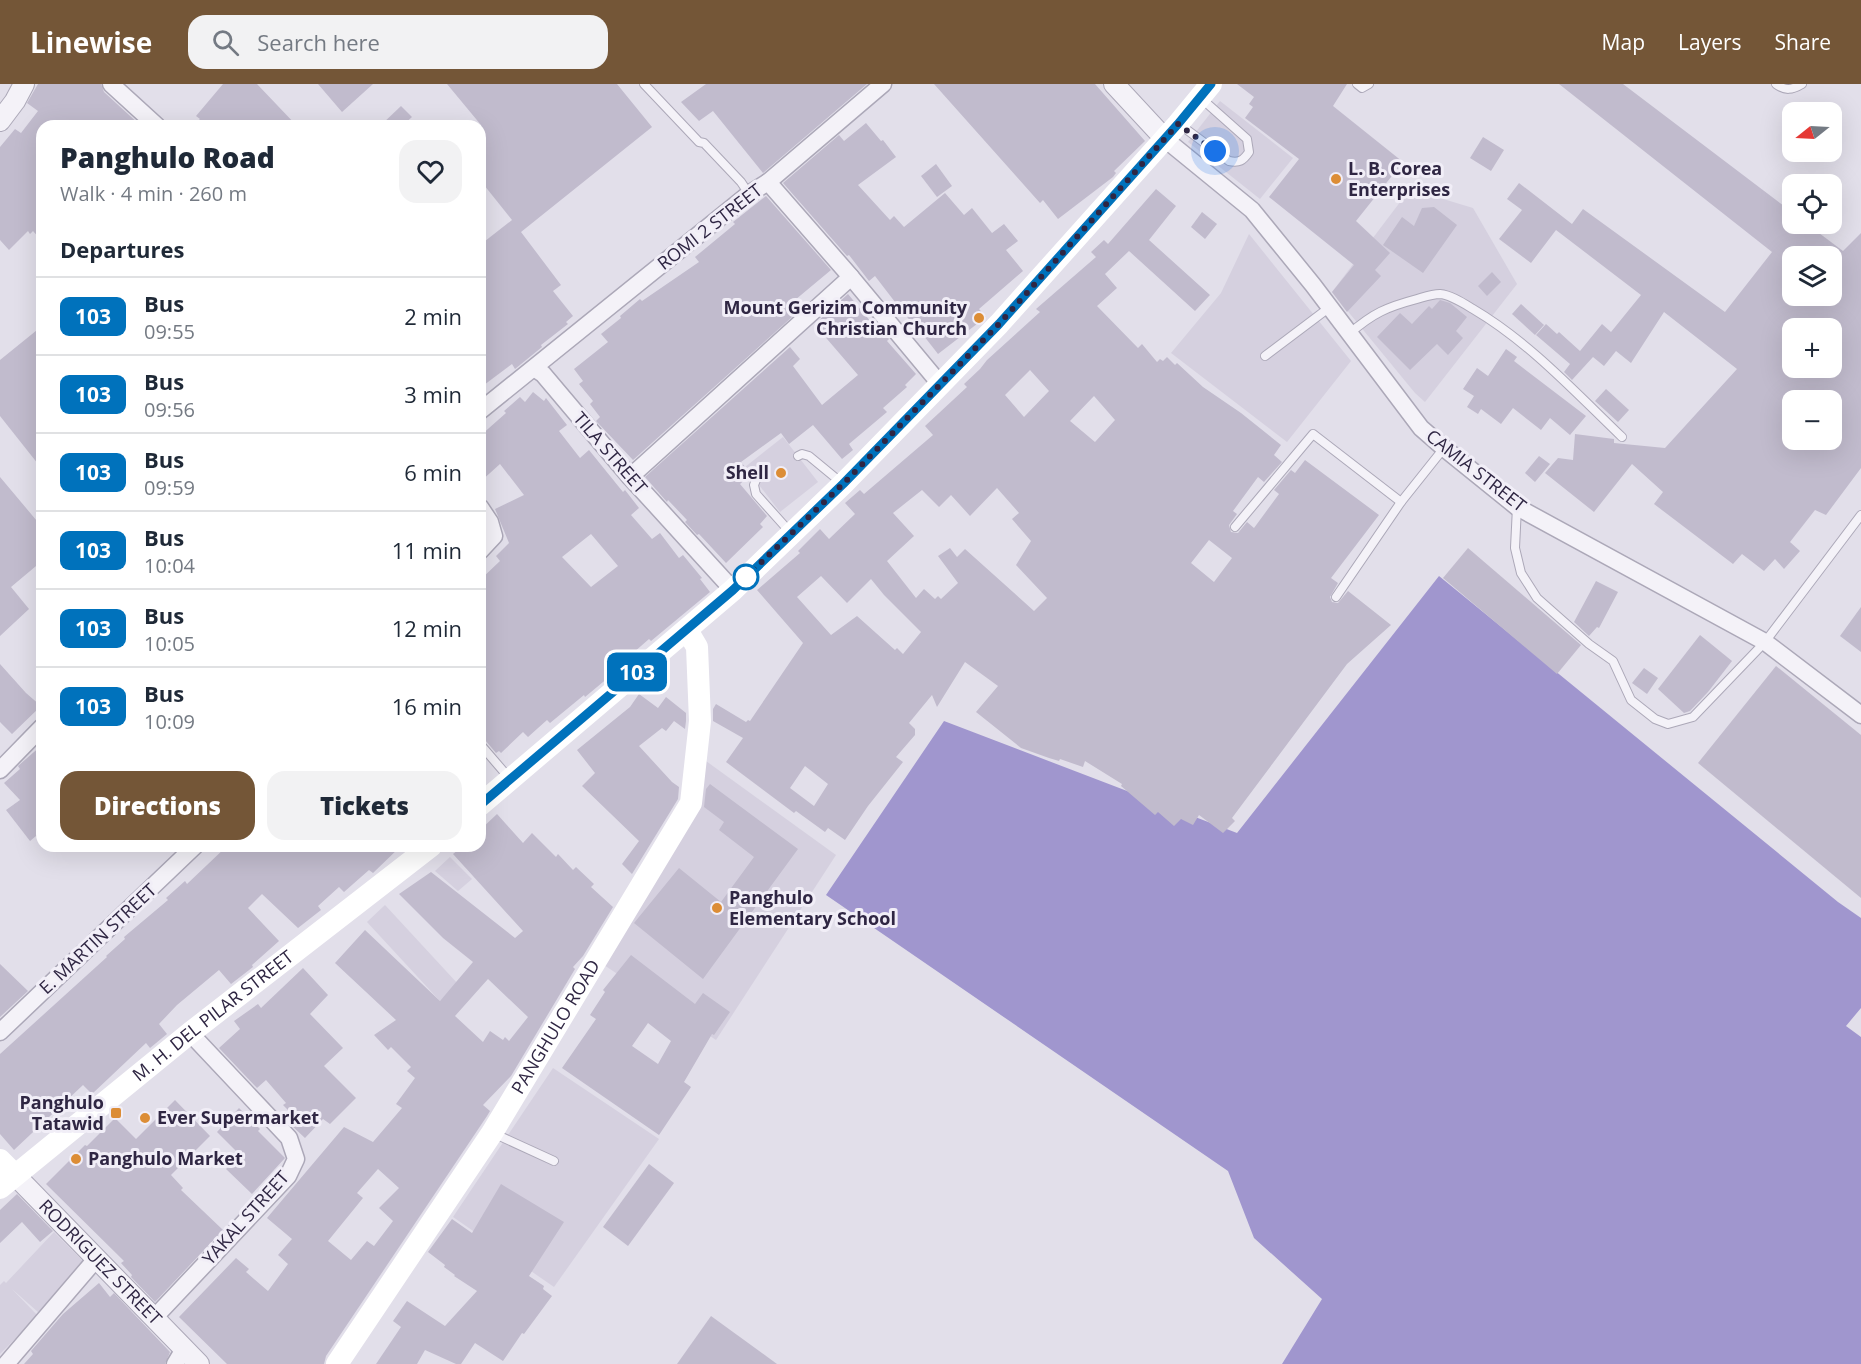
<!DOCTYPE html>
<html lang="en">
<head>
<meta charset="utf-8">
<style>
	body { margin:0; font-family:"Open Sans",sans-serif; background:#f2f2f3; color:#1f2937; height:100vh; display:flex; flex-direction:column; font-size:22px; white-space:nowrap }
	* { box-sizing:border-box; margin:0 }
	p { font-size:20px; color:#747a83 }
	.icon { flex:none; width:33px; height:33px; fill:none; stroke:currentColor; stroke-width:2; stroke-linecap:round; stroke-linejoin:round }
	.map { position:relative; flex:1; overflow:hidden }
	.sheet { position:absolute; left:36px; top:36px; width:450px; height:732px; display:flex; flex-direction:column; background:#fff; border-radius:18px; box-shadow:0 6px 24px #0002 }
	.sheet>* { flex:none }
	.badge { padding:0 12px; border-radius:9px; font-size:21px; line-height:39px }
	.needle { width:39px; rotate:252deg }
	.buttons { position:absolute; left:1782px; top:18px; display:grid; gap:12px }
	.buttons a { display:grid; place-items:center; width:60px; height:60px; border-radius:12px; background:#fff; box-shadow:0 6px 24px #0002; font-size:30px }
	.you { position:absolute; width:30px; height:30px; margin:-15px; border:4px solid #fff; border-radius:50%; background:#1a73e8; box-shadow:0 0 0 9px #1a73e833 }
	.map>.badge { position:absolute; translate:-50% -50%; box-shadow:0 0 0 3px #fff }
	h2 { padding:0 24px; font-size:22px; line-height:54px }
	.round { display:grid; place-items:center; flex:none; width:63px; height:63px; border-radius:18px; background:#f2f2f3 }
	.overview { display:flex; align-items:center; justify-content:space-between; height:102px; padding:0 24px }
	h1 { font-size:28px; font-weight:800; line-height:45px }
	.primary-button { display:flex; gap:12px; margin-top:auto; padding:12px 24px }
	.primary-button a { flex:1; height:69px; border-radius:18px; background:#745637; color:#fff; font-size:24px; font-weight:800; line-height:69px; text-align:center }
	.primary-button a+a { background:#f2f2f3; color:#1f2937 }
	ul { padding:0; list-style:none }
	li { display:flex; align-items:center; gap:18px; height:78px; padding:0 24px; border-top:2px solid #e0e1e3 }
	li div { flex:1 }
	li b { display:block; font-size:22px }
	li em { font-style:normal }
	li .badge { min-width:66px; font-weight:700; text-align:center }
	header { display:flex; align-items:center; gap:36px; box-sizing:border-box; height:84px; padding:0 30px; background:#745637; color:#fff }
	header strong { font-size:28px }
	nav { display:flex; gap:33px; margin-inline-start:auto; font-size:21px }
	.search { width:420px; height:54px; background:#f2f2f3; display:flex; align-items:center; gap:15px; box-sizing:border-box; padding:0 21px; border-radius:18px; color:#747a83; font-size:22px }
	.map>svg:first-child { display:block }
	.built { fill:#d5d0df }
	.water { fill:#a096ce }
	.building { fill:#c1bbcd; fill-rule:evenodd }
	.lines { fill:none; stroke-linecap:round; stroke-linejoin:round }
	.service-casing { stroke:#aca8b8; stroke-width:10 }
	.minor-casing { stroke:#aca8b8; stroke-width:19 }
	.tertiary-casing { stroke:#aca8b8; stroke-width:22 }
	.service { stroke:#f4f2f8; stroke-width:8 }
	.minor { stroke:#f4f2f8; stroke-width:16 }
	.tertiary { stroke:#f4f2f8; stroke-width:20 }
	.secondary { stroke:#fff; stroke-width:22 }
	.line-casing { stroke:#fff; stroke-width:14 }
	.line { stroke:#0072bc; stroke-width:9 }
	.walk { stroke:#2f2643; stroke-width:6; stroke-dasharray:0 10.8 }
	.poi-dot { fill:#dc8d36; stroke:#f1eef7; stroke-width:2 }
	.stop-dot { fill:#fff; stroke:#0072bc; stroke-width:3 }
	.labels { text-anchor:middle; stroke-width:6; stroke-linejoin:round; paint-order:stroke }
	.poi-label { font-size:18px; font-weight:bold; fill:#2f2643; stroke:#f1eef7; text-anchor:start }
	.street-label { font-size:18px; fill:#2f2643; stroke:#f1eef7 }
</style>
</head>
<body>
<header>
<strong>Linewise</strong>
<div class="search"><svg class="icon" aria-label="search" viewBox="0 0 24 24"><circle cx="10" cy="10" r="6"/><path d="M15 15l6 6"/></svg>Search here</div>
<nav><a>Map</a><a>Layers</a><a>Share</a></nav>
</header>
<div class="map">
<svg width="1861" height="1280" viewBox="0 0 1861 1280">
	<rect width="100%" height="100%" fill="#e2dfea"/>
	<g class="built">
		<path d="M1220,17L1293,74L1260,115L1188,58Z"/>
		<path d="M1410,105L1473,124L1517,200L1425,318L1415,309L1332,208Z"/>
		<path d="M1249,150L1351,277L1287,358L1171,269L1221,209Z"/>
		<path d="M783,353L818,398L780,428L745,383Z"/>
		<path d="M706,677L836,771L716,956L598,877Z"/>
		<path d="M450,773L472,795L458,807L435,787Z"/>
		<path d="M385,821L458,900L440,917L367,838Z"/>
		<path d="M553,984L659,1055L554,1203L453,1133Z"/>
		<path d="M54,1148L85,1179L38,1228L12,1205L38,1232L0,1270V1201L4,1197L6,1199Z"/>
	</g>
	<path class="water" d="M1439,492L1838,818L1861,834V924L1846,942L1861,953V1280H1282L1322,1215L1254,1154L1228,1087L826,811L944,637L1237,749Z"/>
	<g class="building">
		<path d="M38,0H101L104,8L141,42H42V157L33,147L30,150L28,147L9,166L0,156V63L15,45L21,49L38,27L27,19Z"/>
		<path d="M223,0H257L297,42H192L200,35L196,32Z"/>
		<path d="M318,0H373L342,28Z"/>
		<path d="M447,0H617L652,43L521,148L561,201L553,207L573,232L566,238L568,240L541,261L542,263L515,285L512,280L480,304V161L512,136L480,96L481,41Z"/>
		<path d="M706,0H867L763,89L713,27L699,37L681,18Z"/>
		<path d="M934,0H1095L1145,57L1114,87L1116,89L1113,93L1058,135L1043,116L1040,119Z"/>
		<path d="M1237,0H1347L1333,22L1403,78L1356,137L1390,169L1375,186L1381,192L1347,228L1332,208L1354,181L1269,113L1299,75L1245,34L1253,23L1249,20L1254,13Z"/>
		<path d="M1559,0H1623L1792,128V140H1807L1843,167L1861,149V384L1826,431L1815,426L1790,458L1800,467L1784,485L1775,475L1764,487L1742,470L1733,480L1654,420L1663,408L1632,380L1594,428L1545,389L1558,374L1573,376L1575,350L1614,355V359L1665,364L1737,285L1664,228L1631,279L1616,267L1604,282L1593,273L1572,296L1564,288L1570,280L1536,251L1546,240L1557,250L1559,248L1580,267L1602,240L1611,248L1641,211L1556,146L1531,179L1499,155L1522,126L1507,115L1519,99L1572,140L1583,125L1725,228L1772,168ZM1792,172H1832V212H1792ZM1792,244H1832V284H1792ZM1792,316H1832V356H1792Z"/>
		<path d="M401,22L412,33L402,42H380Z"/>
		<path d="M866,39L881,57L883,56L896,73L858,101L890,136L894,132L904,143L945,109L964,131L972,124L992,149L1004,140L1018,157L1006,166L1023,187L979,225L986,233L938,270L913,238L912,239L895,218L875,192L869,197L849,171L847,172L783,99L839,51L844,57Z"/>
		<path d="M1483,53L1504,66L1491,87L1470,74Z"/>
		<path d="M936,80L952,102L937,113L921,92Z"/>
		<path d="M1156,105L1176,122L1149,156L1210,211L1195,227L1129,167L1105,190L1117,204L1097,222L1138,264L1142,260L1157,278L1160,275L1163,277L1167,273L1175,281L1177,279L1203,303L1241,329L1281,361L1274,371L1282,378L1264,398L1258,393L1233,427L1237,430L1229,441L1231,448L1238,449L1247,438L1254,444L1279,410L1274,406L1291,386L1295,389L1305,376L1379,431L1331,494L1338,499L1330,513L1332,518L1338,519L1348,507L1391,541L1347,580L1232,734L1235,737L1223,749L1199,731L1193,741L1181,735L1174,742L1158,728L1155,731L1121,702L1122,700L1085,677L1083,683L1060,675L1059,677L1049,674L1021,664L976,628L998,602L965,578L937,623L932,611L909,639L915,645V651L896,673L903,678L868,722L845,756L828,744L825,748L796,727L794,729L726,678L743,654L713,637V625L716,620L746,638L748,636L750,637L803,559L757,506L800,469L798,467L820,445L829,455L855,430L845,419L860,406L864,410L933,351L925,342L967,303L964,300L980,285L987,276L1040,228L1036,225L1096,173L1091,168L1104,156L1108,160ZM1030,286L1049,307L1024,333L1005,311ZM1094,312L1115,336L1095,358L1070,337ZM997,404L1019,429L1012,435L1031,457L1016,481L1047,514L1034,527L965,465L957,473L950,464L938,472L958,499L941,515L938,512L935,515L924,505L916,514L887,477L914,452L893,429L922,406L939,423L951,411L970,432ZM1209,456L1232,474L1214,498L1191,479ZM821,492L847,519L871,495L884,511L921,548L903,570L897,564L895,566L857,532L831,551L797,513ZM805,682L828,700L814,722L790,704Z"/>
		<path d="M766,112L831,186L795,216L802,224L633,376L596,337L600,333L590,320L593,317L579,300L583,297L574,285L608,258L601,250L621,234L620,232L640,215L642,217L699,178L695,173L735,140L733,138Z"/>
		<path d="M1434,123L1457,141L1423,189L1383,161L1402,133L1414,142L1422,124Z"/>
		<path d="M1202,128L1217,140L1205,155L1191,143Z"/>
		<path d="M1492,188L1501,198L1487,212L1478,202Z"/>
		<path d="M848,210L871,238L873,236L889,255L887,257L916,290L905,301L907,303L883,324L887,328L849,360L853,366L842,375L813,341L789,360L781,349L741,378L751,390L740,400L767,432L760,440L763,443L726,479L699,450L697,451L685,438L687,436L668,416L667,418L645,393L790,263L800,275L793,282L822,321L858,291L821,248L822,247L816,239Z"/>
		<path d="M1440,216L1450,219L1467,233L1456,247L1463,254L1448,271L1437,260L1410,286L1377,253L1400,229L1412,240L1429,222L1432,225Z"/>
		<path d="M1521,220L1544,241L1535,251L1512,230Z"/>
		<path d="M42,242V385L0,332V276Z"/>
		<path d="M1506,265L1517,273L1514,277L1586,332L1570,351L1550,334L1541,346L1513,324L1501,340L1481,325L1478,330L1467,323L1474,312L1463,305L1477,284L1488,292Z"/>
		<path d="M1606,305L1629,326L1618,338L1595,317Z"/>
		<path d="M533,308L544,317L546,314L567,341L559,347L580,374L589,366L623,408L625,406L639,424L631,431L652,455L660,449L679,474L683,471L702,494L700,495L710,508L651,557L649,555L625,576L627,578L585,613L584,611L550,639L547,636L528,653L523,648L501,669L499,667L496,669L485,656L480,654V496L500,477L496,472L509,459L495,425L524,411L500,380L480,398V352L506,329L504,327L520,313L525,318ZM591,450L618,482L591,503L562,473Z"/>
		<path d="M1539,372L1550,380L1535,398L1525,389Z"/>
		<path d="M0,393L42,443V477L11,503L29,525L0,552Z"/>
		<path d="M1468,464L1581,561L1557,590L1443,494Z"/>
		<path d="M1596,497L1618,508L1599,544L1597,543L1589,552L1574,538Z"/>
		<path d="M1861,523V568L1840,552Z"/>
		<path d="M1700,551L1732,577L1708,608L1690,627L1684,629L1658,605Z"/>
		<path d="M0,580L26,609L41,622L12,650L0,638Z"/>
		<path d="M1776,582L1861,651V814L1698,679Z"/>
		<path d="M1644,584L1658,594L1647,610L1632,599Z"/>
		<path d="M639,610L658,624L666,613L686,629V637L685,645L674,637L666,647L662,644L639,662L672,698L679,703L678,715L632,790L622,780L639,757L582,702L595,689L577,666L630,623Z"/>
		<path d="M42,661V747L30,757L6,726L20,716L4,699L20,685L18,682Z"/>
		<path d="M710,700L798,765L703,895L634,839L679,784L721,818L754,773L719,746L724,738L704,723L706,705Z"/>
		<path d="M497,730L523,759L532,749L556,773L558,770L573,786L576,783L594,800L591,803L613,823L583,872L573,883L575,885L511,992L483,1021L490,1027L487,1032L326,1272L324,1280H227L179,1233L236,1174L249,1185L246,1188L268,1207L288,1180L278,1171L292,1155L267,1134L344,1043L373,1058L402,1024L396,1020L415,994L407,987L411,983L391,963L388,966L374,951L396,936L335,879L365,846L440,917L473,878L443,854L399,810L431,788L515,854L523,847L453,770L463,762H480V746ZM488,895L528,933L509,957L505,953L503,956L490,947L483,958L455,932ZM378,1085L399,1104L379,1124L393,1137L374,1162L367,1157L351,1176L328,1157L363,1114L357,1109Z"/>
		<path d="M227,762H401L373,789L369,786L344,808L339,803L318,822L321,826L298,844L262,810L248,824L279,857L252,881L253,883L231,900L219,886L177,921L159,940L167,950L150,964L146,959L92,1010L83,1001L14,1066L0,1050V970L107,873L106,872L125,855L124,853L168,816L166,814L185,797L187,800Z"/>
		<path d="M631,871L695,920L703,909L730,928L714,951L712,950L684,998L691,1003L659,1051L562,984L596,935L590,931L605,908L603,906ZM648,939L671,957L658,980L632,962Z"/>
		<path d="M0,880L28,907L0,933Z"/>
		<path d="M303,884L328,911L310,930L343,964L324,982L356,1014L330,1040L323,1035L305,1054L290,1040L296,1034L283,1021L286,1019L266,996L257,1004L219,964L240,945L234,937L258,920L261,924Z"/>
		<path d="M175,1016L210,1052L171,1091L183,1104L181,1106L223,1146L155,1218L131,1193L132,1191L121,1179L124,1177L46,1100L85,1061L87,1062L115,1034L136,1055Z"/>
		<path d="M239,1024L260,1045L258,1047L285,1074L252,1110L226,1085L240,1071L217,1048Z"/>
		<path d="M649,1080L674,1099L628,1162L603,1143Z"/>
		<path d="M501,1100L564,1138L529,1192L544,1202L543,1205L552,1212L524,1250L522,1249L503,1277L475,1259L461,1280H456L425,1266L417,1280H376L401,1243L393,1237L407,1217L445,1242L477,1207L454,1192L455,1191L444,1183L445,1181L428,1168L452,1135L472,1149Z"/>
		<path d="M17,1110L53,1147L40,1158L22,1138L0,1159V1126Z"/>
		<path d="M99,1199L110,1213L114,1209L170,1268L165,1280H24L33,1270L31,1267L63,1230Z"/>
		<path d="M711,1232L777,1280H677Z"/>
	</g>
	<g class="lines">
		<defs>
			<g id="service">
				<path d="M644,0L699,58L704,59L741,98L749,110"/>
				<path d="M1357,0L1362,4L1369,0"/>
				<path d="M1776,0C1785,7 1792,6 1802,0"/>
				<path d="M1179,40L1229,77C1239,79 1243,77 1249,68L1247,55L1202,15"/>
				<path d="M1349,250C1373,229 1387,223 1417,215C1424,213 1432,210 1440,210C1451,211 1463,219 1473,225C1529,258 1574,307 1622,353"/>
				<path d="M1265,272L1330,223"/>
				<path d="M798,372L802,370L809,372L843,400"/>
				<path d="M756,396L754,401L756,410L790,448"/>
				<path d="M1517,423L1515,464L1521,489L1537,514L1589,560L1613,577L1631,616L1655,635L1668,640L1693,633L1765,558L1861,431"/>
				<path d="M1235,443L1313,350L1401,418"/>
				<path d="M1336,513L1401,418L1444,364"/>
				<path d="M480,660L510,695"/>
				<path d="M493,1049L554,1077"/>
			</g>
			<g id="minor">
				<path d="M111,0L157,42"/>
				<path d="M1165,55L1252,126L1313,201L1421,344L1444,364L1517,423L1765,558L1861,631"/>
				<path d="M768,98L851,193L940,300"/>
				<path d="M534,284L543,290L630,393L733,506"/>
				<path d="M480,327L749,110L768,98L883,0"/>
				<path d="M630,393L851,193"/>
				<path d="M480,423L490,438L494,452L480,467"/>
				<path d="M0,686L42,643"/>
				<path d="M0,948L195,762"/>
				<path d="M154,1234L288,1092L296,1075L289,1054L190,949"/>
				<path d="M6,1280L96,1175"/>
				<path d="M175,1280L184,1265"/>
			</g>
			<g id="tertiary">
				<path d="M1114,0L1165,55"/>
				<path d="M0,37L15,17L24,0"/>
				<path id="s1" d="M15,1091L199,1280"/>
			</g>
		</defs>
		<use href="#service" class="service-casing"/>
		<use href="#minor" class="minor-casing"/>
		<use href="#tertiary" class="tertiary-casing"/>
		<use href="#service" class="service"/>
		<use href="#minor" class="minor"/>
		<use href="#tertiary" class="tertiary"/>
		<g class="secondary">
			<path d="M480,721L733,506L843,400L999,240L1178,40L1211,0"/>
			<path d="M0,1076L15,1091"/>
			<path id="s2" d="M0,1104L190,949L431,762"/>
			<path id="s3" d="M337,1280L492,1049L691,719L700,637L697,563L687,546"/>
		</g>
	</g>
	<g class="lines">
		<defs>
			<path id="line" d="M480,721L733,506L843,400L999,240L1178,40L1211,0"/>
		</defs>
		<use href="#line" class="line-casing"/>
		<use href="#line" class="line"/>
		<path class="walk" d="M746,493L843,400L999,240L1178,40L1215,67"/>
	</g>
	<g class="poi-dot">
		<circle cx="1336" cy="95" r="6"/>
		<circle cx="979" cy="234" r="6"/>
		<circle cx="781" cy="389" r="6"/>
		<circle cx="717" cy="824" r="6"/>
		<rect x="110" y="1023" width="12" height="12" rx="3"/>
		<circle cx="145" cy="1034" r="6"/>
		<circle cx="76" cy="1075" r="6"/>
	</g>
	<circle class="stop-dot" cx="746" cy="493" r="12"/>
	<g class="labels">
		<g class="poi-label">
			<text x="1348" y="91">L. B. Corea<tspan x="1348" dy="21">Enterprises</tspan></text>
			<text x="967" y="230" text-anchor="end">Mount Gerizim Community<tspan x="967" dy="21">Christian Church</tspan></text>
			<text x="769" y="395" text-anchor="end">Shell</text>
			<text x="729" y="820">Panghulo<tspan x="729" dy="21">Elementary School</tspan></text>
			<text x="104" y="1025" text-anchor="end">Panghulo<tspan x="104" dy="21">Tatawid</tspan></text>
			<text x="157" y="1040">Ever Supermarket</text>
			<text x="88" y="1081">Panghulo Market</text>
		</g>
		<g class="street-label">
			<text transform="translate(710 143) rotate(-38)" y="6">ROMI 2 STREET</text>
			<text transform="translate(610 369) rotate(49)" y="6">TILA STREET</text>
			<text transform="translate(1476 387) rotate(38)" y="6">CAMIA STREET</text>
			<text transform="translate(98 855) rotate(-43)" y="6">E. MARTIN STREET</text>
			<text dy="6" stroke="none"><textPath href="#s2" startOffset="274">M. H. DEL PILAR STREET</textPath></text>
			<text dy="6" stroke="none"><textPath href="#s3" startOffset="402">PANGHULO ROAD</textPath></text>
			<text transform="translate(246 1134) rotate(-48)" y="6">YAKAL STREET</text>
			<text dy="6" stroke="none"><textPath href="#s1" startOffset="122">RODRIGUEZ STREET</textPath></text>
		</g>
	</g>
</svg>
<div class="buttons">
<a><svg class="needle" viewBox="-14 -14 28 28"><path d="M0-13l5 13h-10z" fill="#e53935"/><path d="M0 13l5-13h-10z" fill="#747a83"/></svg></a>
<a><svg class="icon" aria-label="locate" viewBox="0 0 24 24"><circle cx="12" cy="12" r="6"/><path d="M12 2v4M12 18v4M2 12h4M18 12h4"/></svg></a>
<a><svg class="icon" aria-label="layers" viewBox="0 0 24 24"><path d="M12 4l9 5-9 5-9-5zM3 14l9 5 9-5"/></svg></a>
<a>+</a>
<a>−</a>
</div>
<div class="you" style="left:1215px;top:67px"></div>
<b class="badge" style="left:637px;top:588px;background:#0072bc;color:#fff">103</b>
<section class="sheet">
<div class="overview"><div><h1>Panghulo Road</h1><p>Walk · 4 min · 260 m</p></div><a class="round"><svg class="icon" aria-label="heart" viewBox="0 0 24 24"><path d="M12 20l-8-8c-3-5 5-10 8-4 3-6 11-1 8 4z"/></svg></a></div>
<h2>Departures</h2>
<ul>
<li><span class="badge" style="background:#0072bc;color:#fff">103</span><div><b>Bus</b><p>09:55</p></div><em>2 min</em></li>
<li><span class="badge" style="background:#0072bc;color:#fff">103</span><div><b>Bus</b><p>09:56</p></div><em>3 min</em></li>
<li><span class="badge" style="background:#0072bc;color:#fff">103</span><div><b>Bus</b><p>09:59</p></div><em>6 min</em></li>
<li><span class="badge" style="background:#0072bc;color:#fff">103</span><div><b>Bus</b><p>10:04</p></div><em>11 min</em></li>
<li><span class="badge" style="background:#0072bc;color:#fff">103</span><div><b>Bus</b><p>10:05</p></div><em>12 min</em></li>
<li><span class="badge" style="background:#0072bc;color:#fff">103</span><div><b>Bus</b><p>10:09</p></div><em>16 min</em></li>
</ul>
<div class="primary-button"><a>Directions</a><a>Tickets</a></div>
</section>
</div>
</body>
</html>
